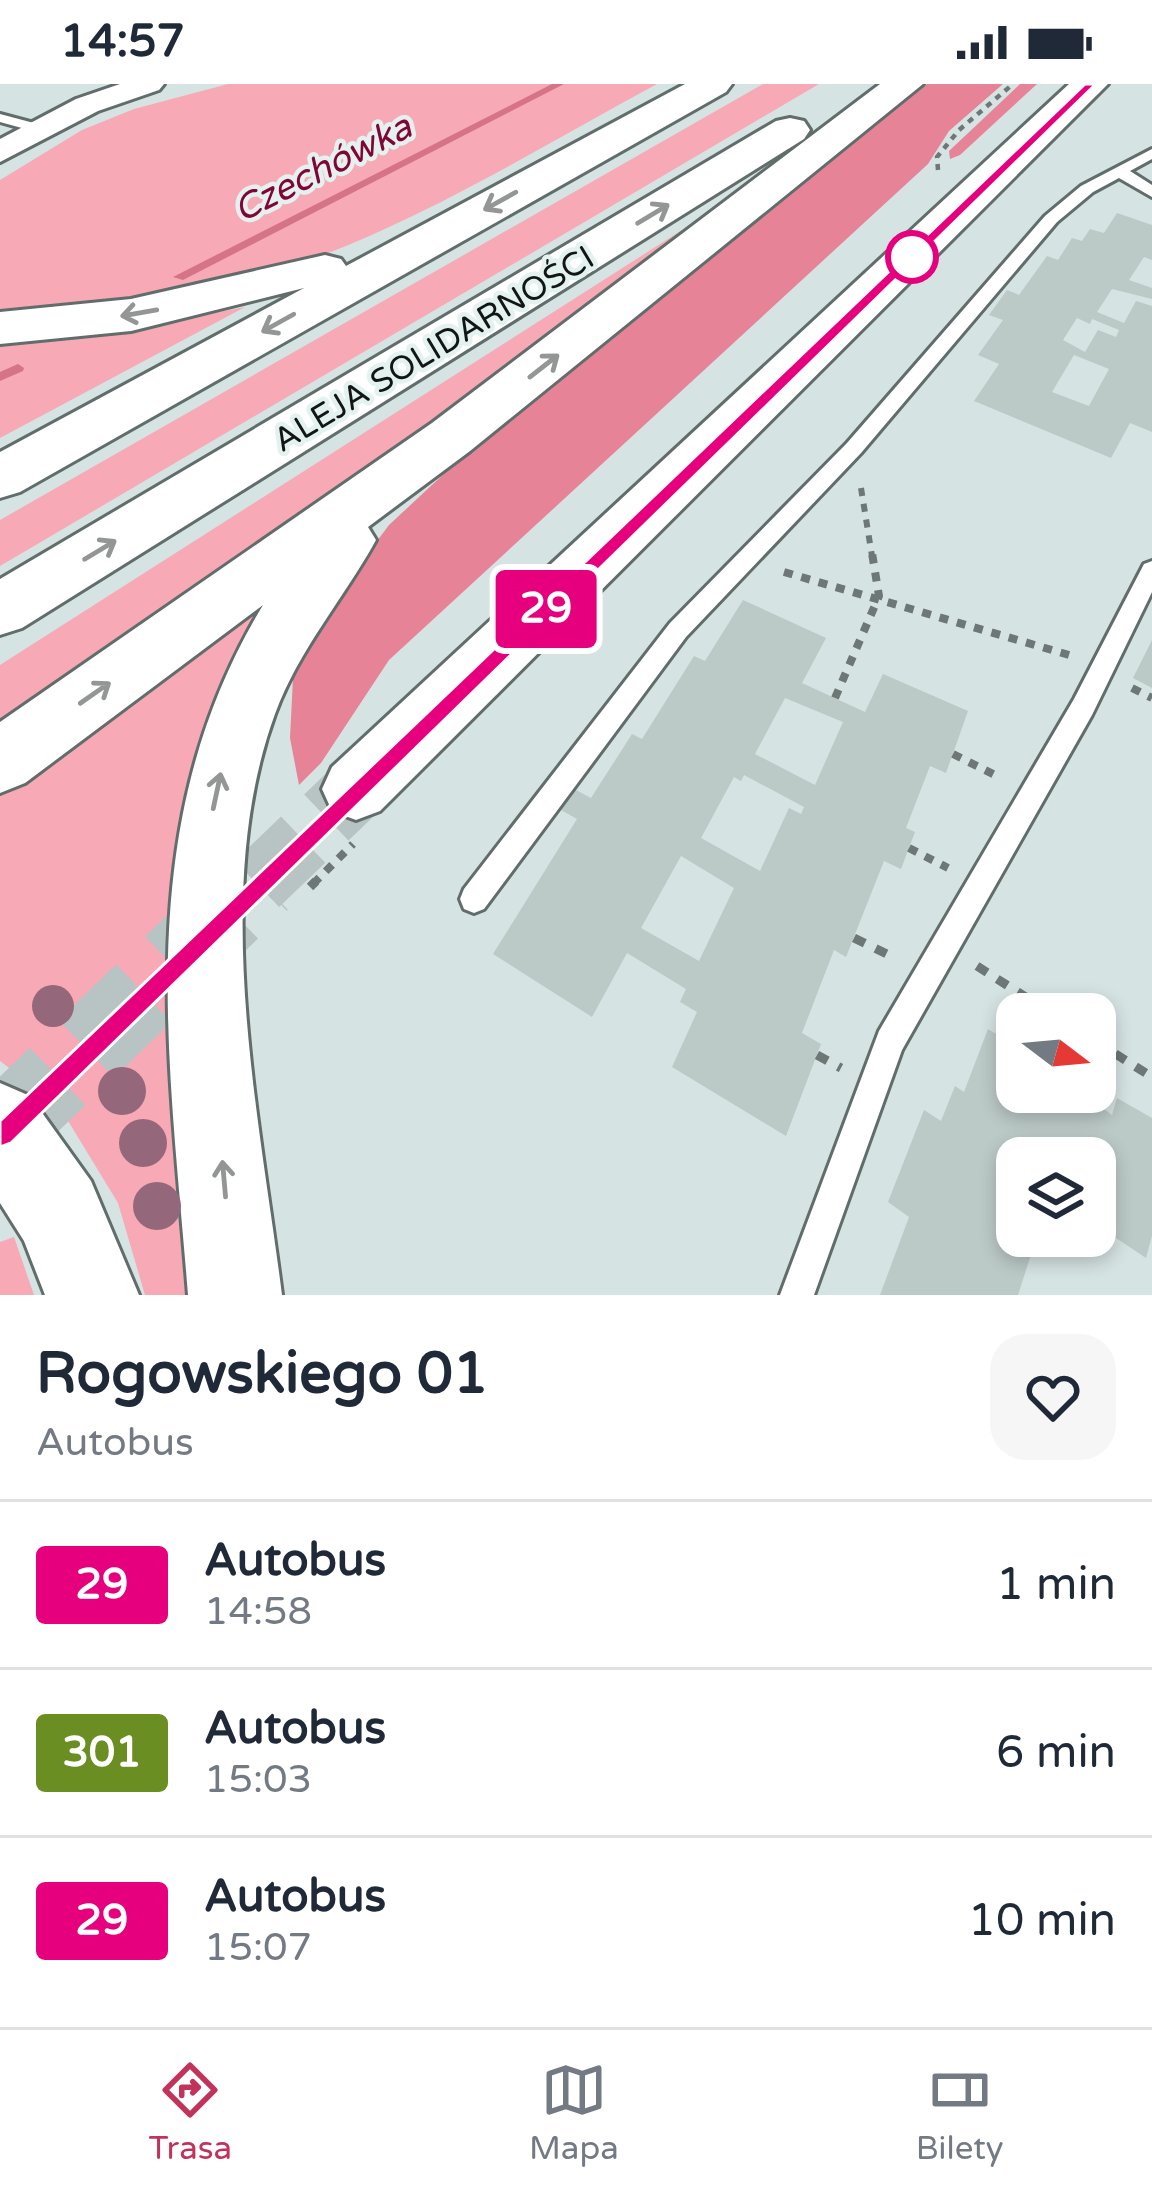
<!DOCTYPE html>
<html lang="pl">
<head>
<meta charset="utf-8">
<style>
	body { margin:0; font-family:"Varela Round",sans-serif; background:#f6f6f7; color:#1f2937; height:100vh; display:flex; flex-direction:column; font-size:45px; white-space:nowrap }
	* { box-sizing:border-box; margin:0 }
	p { font-size:39px; color:#747a83 }
	.icon { flex:none; width:66px; height:66px; fill:none; stroke:currentColor; stroke-width:2; stroke-linecap:round; stroke-linejoin:round }
	.map { position:relative; height:1211px; overflow:hidden }
	.drawer { display:flex; flex-direction:column; background:#fff; flex:1 }
	.drawer>* { flex:none }
	.badge { padding:0 24px; border-radius:9px; font-size:42px; line-height:78px }
	.needle { width:78px; rotate:106deg }
	.buttons { position:absolute; left:996px; top:909px; display:grid; gap:24px }
	.buttons a { display:grid; place-items:center; width:120px; height:120px; border-radius:24px; background:#fff; box-shadow:0 6px 18px #0003; font-size:60px }
	.map>.badge { position:absolute; translate:-50% -50%; box-shadow:0 0 0 6px #fff }
	.round { display:grid; place-items:center; flex:none; width:126px; height:126px; border-radius:36px; background:#f6f6f7 }
	.head { display:flex; align-items:center; justify-content:space-between; height:204px; padding:0 36px }
	h1 { font-size:57px; font-weight:800; line-height:90px }
	ul { padding:0; list-style:none }
	li { display:flex; align-items:center; gap:36px; height:168px; padding:0 36px; border-top:3px solid #e0e1e3 }
	li div { flex:1 }
	li b { display:block; font-size:45px }
	li em { font-style:normal }
	li .badge { min-width:132px; font-weight:700; text-align:center }
	.status { display:flex; justify-content:space-between; align-items:center; height:84px; padding:0 60px; background:#fff; direction:ltr }
	.status svg { height:33px; fill:currentColor }
	.tabs { display:flex; justify-content:space-around; align-items:center; height:168px; border-top:3px solid #e0e1e3; background:#fff; font-size:33px; color:#747a83 }
	.tabs a { display:grid; justify-items:center; gap:6px }
	.tabs .selected { color:#c2335c }
	.map>svg:first-child { display:block }
	.green { fill:#f7a9b5 }
	.forest { fill:#e78396 }
	.lines { fill:none; stroke-linecap:round; stroke-linejoin:round }
	.stream { fill:#d67487; fill-rule:evenodd }
	.building { fill:#bbc9c7; fill-rule:evenodd }
	.tertiary-tunnel-far1 { stroke:#b8c4c3; stroke-width:64; stroke-dasharray:64 32; stroke-linecap:butt }
	.tertiary-tunnel { stroke:#b8c4c3; stroke-width:80; stroke-dasharray:80 40; stroke-linecap:butt }
	.service-casing { stroke:#616d6b; stroke-width:6 }
	.minor-casing { stroke:#616d6b; stroke-width:6 }
	.tertiary-casing { stroke:#616d6b; stroke-width:6 }
	.primary-casing { stroke:#616d6b; stroke-width:6 }
	.path-far3 { stroke:#6d7776; stroke-width:4.5; stroke-dasharray:6 6; stroke-linecap:butt }
	.path-far2 { stroke:#6d7776; stroke-width:6; stroke-dasharray:8 8; stroke-linecap:butt }
	.path-far1 { stroke:#6d7776; stroke-width:8; stroke-dasharray:9 9; stroke-linecap:butt }
	.path { stroke:#6d7776; stroke-width:9; stroke-dasharray:12 12; stroke-linecap:butt }
	.service { fill:#fff; fill-rule:evenodd }
	.minor { fill:#fff; fill-rule:evenodd }
	.tertiary { fill:#fff; fill-rule:evenodd }
	.primary { fill:#fff; fill-rule:evenodd }
	.tree { fill:#94677a }
	.oneway { stroke:#949696 }
	.line { fill:#e6007e; stroke:#fff; stroke-width:3 }
	.stop-dot { fill:#fff; stroke:#e6007e; stroke-width:6 }
	.labels { text-anchor:middle; stroke-width:9; stroke-linejoin:round; paint-order:stroke }
	.far-street-label { font-size:33px; fill:#111615; stroke:#e3f1ef }
	.far-water-label { font-size:36px; font-style:italic; fill:#830535; stroke:#e3f1ef }
</style>
</head>
<body>
<div class="status"><b>14:57</b><svg viewBox="0 0 49 12"><path d="M0 12V9h3v3zM5 12V6h3v6zM10 12V3h3v9zM15 12V0h3v12zM26 1h20v11H26zM47 4h2v5h-2z"/></svg></div>
<div class="map">
<svg width="1152" height="1211" viewBox="0 0 1152 1211">
	<rect width="100%" height="100%" fill="#d5e3e2"/>
	<g class="green">
		<path d="M228,0H657C503,83 349,184 173,213C116,223 57,226 0,232V96L82,46L134,25Z"/>
		<path d="M763,0H819L0,482V436Z"/>
		<path d="M718,123L346,411L0,645V581Z"/>
		<path d="M245,223L0,354V262L129,246Z"/>
		<path d="M262,518L221,600L187,743L177,1032L188,1211H145L118,1119L59,1022L0,977V702Z"/>
		<path d="M14,1153L34,1211H0V1158Z"/>
	</g>
	<g class="forest">
		<path d="M927,0H1003L949,47L928,80L389,576L321,679L299,701L290,654L293,594L335,513L389,441L462,373Z"/>
		<path d="M1020,0H1037L960,71L950,75L949,67Z"/>
	</g>
	<g class="lines">
		<g class="stream">
			<path d="M552,0H564L183,196L173,193Z"/>
			<path d="M18,280L24,284L23,287L0,297V288Z"/>
		</g>
	</g>
	<g class="building">
		<path d="M1117,129L1152,141V176L1144,173L1129,196L1152,204V215L1112,205L1097,228L1124,239L1136,217L1152,222V348L1130,339L1111,374L974,317L999,280L978,271L1003,236L989,231L1007,206L1019,211L1047,172L1058,176L1072,154L1082,157L1090,145L1104,149ZM1077,234L1090,240L1092,235L1119,246L1116,253L1098,246L1085,268L1063,256ZM1074,271L1109,285L1089,322L1052,308Z"/>
		<path d="M743,516L826,554L802,599L865,628L883,590L968,627L946,689L930,682L906,744L915,748L901,785L884,777L846,873L834,866L802,949L821,960L786,1052L672,983L697,928L680,918L686,905L627,869L592,933L493,870L577,735L561,726L574,705L591,714L632,650L642,655L694,572L705,577ZM785,614L843,638L815,701L755,670ZM744,691L804,723L801,730L789,724L760,787L701,754L734,693L741,697ZM681,772L734,804L699,877L641,844Z"/>
		<path d="M1152,556V604L1133,594Z"/>
		<path d="M988,945L1017,963V1008H1080L1112,1031L1117,1014L1152,1034V1152L1146,1174L1095,1140V1074H1017V1152H1037L1018,1211H880L909,1133L888,1118L924,1026L941,1037L955,1002L964,1008Z"/>
	</g>
	<g class="lines">
		<path class="tertiary-tunnel-far1" d="M257,800L356,705"/>
		<path class="tertiary-tunnel" d="M0,1048L260,797"/>
		<defs>
			<g id="service">
				<path d="M0,30L45,42L47,45L40,49L0,38Z"/>
				<path d="M1152,65V75L1130,87L1152,101V113L1119,94L1093,108L1057,138L861,369L686,553L484,825L474,829L464,825L460,815L464,805L670,539L847,359L1045,132L1081,102Z"/>
				<path d="M1152,477V508L1092,631L902,966L814,1211H780L879,947L1074,615L1144,480Z"/>
			</g>
			<path id="minor" d="M120,0H164L159,6L98,27L0,78V55L76,15Z"/>
			<path id="tertiary" d="M1069,0H1108L380,727L356,736L332,727L322,705L332,683Z"/>
			<g id="primary">
				<path d="M685,0H732L726,8L20,408L0,414V368L304,204L131,247L0,260V228L131,215L325,171L341,175L346,182Z"/>
				<path d="M880,0H923L470,367L368,443L376,456C343,516 299,565 275,630C210,807 259,1029 282,1211H188C169,969 130,741 263,521L25,699L0,709V638L432,339Z"/>
				<path d="M790,34L804,37L810,46L804,55L22,544L0,551V495L776,37Z"/>
				<path d="M0,999L30,1012L91,1097L139,1211H45L24,1157L0,1119Z"/>
			</g>
		</defs>
		<use href="#service" class="service-casing"/>
		<use href="#minor" class="minor-casing"/>
		<use href="#tertiary" class="tertiary-casing"/>
		<use href="#primary" class="primary-casing"/>
		<path class="path-far3" d="M938,86L937,73L959,46L1013,0"/>
		<path class="path-far2" d="M861,404L872,472"/>
		<g class="path-far1">
			<path d="M784,488L1069,571"/>
			<path d="M1132,604L1152,614"/>
			<path d="M835,614L879,512L872,469"/>
			<path d="M953,670L999,693"/>
			<path d="M909,764L948,784"/>
			<path d="M313,800L353,760"/>
		</g>
		<g class="path">
			<path d="M310,803L316,797"/>
			<path d="M854,854L895,874"/>
			<path d="M977,882L1052,930"/>
			<path d="M1095,957L1152,993"/>
			<path d="M817,971L841,984"/>
		</g>
		<use href="#service" class="service"/>
		<use href="#minor" class="minor"/>
		<use href="#tertiary" class="tertiary"/>
		<use href="#primary" class="primary"/>
	</g>
	<g class="tree">
		<circle cx="53" cy="922" r="21"/>
		<circle cx="122" cy="1007" r="24"/>
		<circle cx="143" cy="1059" r="24"/>
		<circle cx="157" cy="1122" r="24"/>
	</g>
	<defs><path id="oneway-shaft" d="M-6 0H5M1.5-3L5.5 0L1.5 3" fill="none" stroke-width="1.6" stroke-linecap="round" stroke-linejoin="round" transform="scale(3)"/></defs>
	<g class="oneway">
		<use href="#oneway-shaft" transform="translate(500 117) rotate(151)"/>
		<use href="#oneway-shaft" transform="translate(653 130) rotate(-31)"/>
		<use href="#oneway-shaft" transform="translate(139 229) rotate(170)"/>
		<use href="#oneway-shaft" transform="translate(278 239) rotate(151)"/>
		<use href="#oneway-shaft" transform="translate(544 282) rotate(-38)"/>
		<use href="#oneway-shaft" transform="translate(100 466) rotate(-31)"/>
		<use href="#oneway-shaft" transform="translate(95 609) rotate(-35)"/>
		<use href="#oneway-shaft" transform="translate(217 707) rotate(-78)"/>
		<use href="#oneway-shaft" transform="translate(224 1095) rotate(-95)"/>
	</g>
	<path class="line" d="M1085,0H1096L11,1059L0,1063V1037Z"/>
	<circle class="stop-dot" cx="912" cy="173" r="24"/>
	<g class="labels">
		<g class="far-street-label">
			<text transform="translate(433 264) rotate(-31)" y="12">ALEJA SOLIDARNOŚCI</text>
		</g>
		<g class="far-water-label">
			<text transform="translate(322 83) rotate(-27)" y="13">Czechówka</text>
		</g>
	</g>
</svg>
<div class="buttons">
<a><svg class="needle" viewBox="-14 -14 28 28"><path d="M0-13l5 13h-10z" fill="#e53935"/><path d="M0 13l5-13h-10z" fill="#747a83"/></svg></a>
<a><svg class="icon" aria-label="layers" viewBox="0 0 24 24"><path d="M12 4l9 5-9 5-9-5zM3 14l9 5 9-5"/></svg></a>
</div>
<b class="badge" style="left:546px;top:525px;background:#e6007e;color:#fff">29</b>
</div>
<section class="drawer">
<div class="head"><div><h1>Rogowskiego 01</h1><p>Autobus</p></div><a class="round"><svg class="icon" aria-label="heart" viewBox="0 0 24 24"><path d="M12 20l-8-8c-3-5 5-10 8-4 3-6 11-1 8 4z"/></svg></a></div>
<ul>
<li><span class="badge" style="background:#e6007e;color:#fff">29</span><div><b>Autobus</b><p>14:58</p></div><em>1 min</em></li>
<li><span class="badge" style="background:#6b8e23;color:#fff">301</span><div><b>Autobus</b><p>15:03</p></div><em>6 min</em></li>
<li><span class="badge" style="background:#e6007e;color:#fff">29</span><div><b>Autobus</b><p>15:07</p></div><em>10 min</em></li>
</ul>
</section>
<nav class="tabs">
<a class="selected"><svg class="icon" aria-label="directions" viewBox="0 0 24 24"><path d="M12 3l9 9-9 9-9-9zM9 14v-3h6M13 9l2 2-2 2"/></svg>Trasa</a>
<a><svg class="icon" aria-label="map" viewBox="0 0 24 24"><path d="M3 6l6-2 6 2 6-2v14l-6 2-6-2-6 2zM9 4v14M15 6v14"/></svg>Mapa</a>
<a><svg class="icon" aria-label="tickets" viewBox="0 0 24 24"><path d="M3 7h18v10H3zM15 7v10"/></svg>Bilety</a>
</nav>
</body>
</html>
